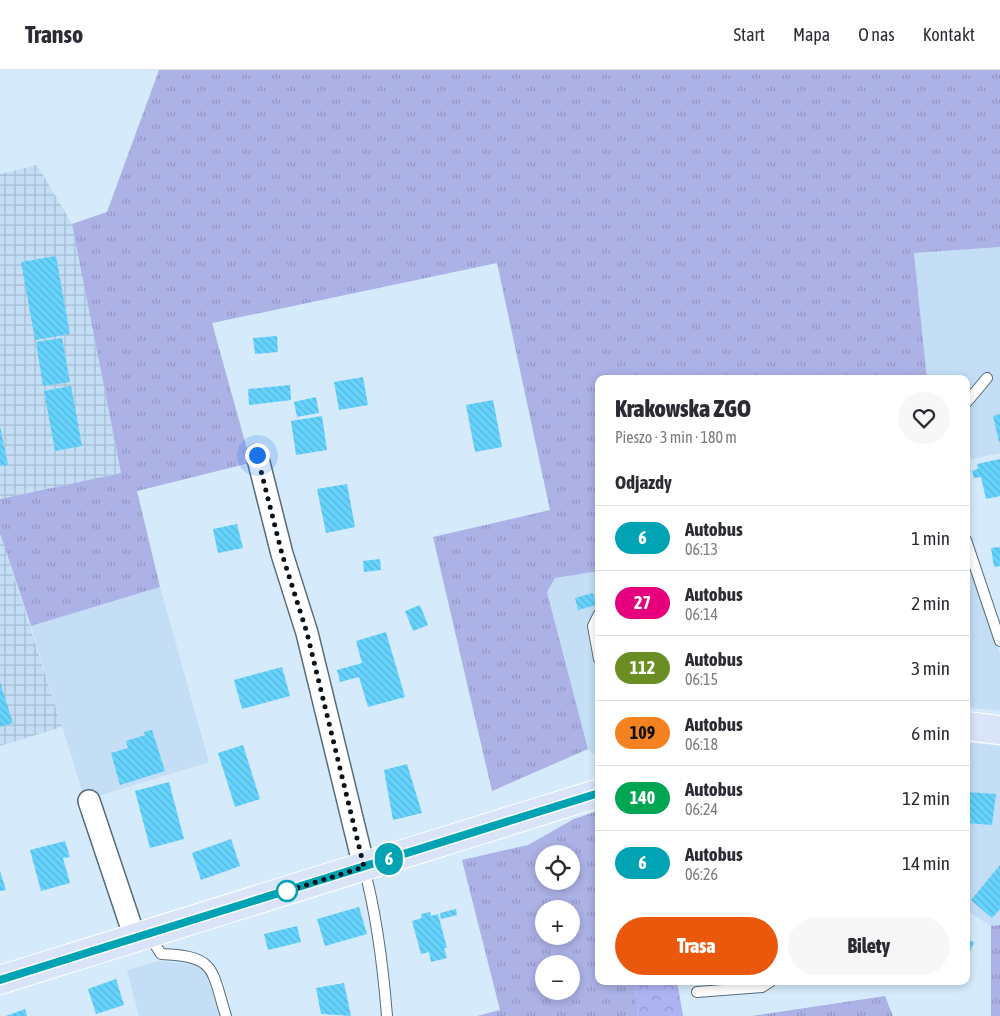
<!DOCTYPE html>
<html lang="pl">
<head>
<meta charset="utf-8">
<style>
	body { margin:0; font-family:"Asap Condensed",sans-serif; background:#f7f7f7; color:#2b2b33; height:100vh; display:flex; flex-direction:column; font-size:19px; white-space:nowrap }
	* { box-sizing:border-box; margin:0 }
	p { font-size:16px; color:#7c7c81 }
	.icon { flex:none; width:28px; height:28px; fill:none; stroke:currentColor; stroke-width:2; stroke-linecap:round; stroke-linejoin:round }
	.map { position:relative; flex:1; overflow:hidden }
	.sheet { position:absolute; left:595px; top:305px; width:375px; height:610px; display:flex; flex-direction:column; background:#fff; border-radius:10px; box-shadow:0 2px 8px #0003 }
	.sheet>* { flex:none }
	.badge { padding:0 10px; border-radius:16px; font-size:18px; line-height:32px }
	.fabs { position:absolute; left:535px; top:775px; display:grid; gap:10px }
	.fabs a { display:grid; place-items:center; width:45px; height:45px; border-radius:50%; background:#fff; box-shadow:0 2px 8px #0003; font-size:25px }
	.you { position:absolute; width:25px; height:25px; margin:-12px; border:4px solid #fff; border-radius:50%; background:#1a73e8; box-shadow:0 0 0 8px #1a73e833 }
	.map>.badge { position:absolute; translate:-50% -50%; box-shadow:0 0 0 2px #fff }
	h2 { padding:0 20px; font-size:19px; line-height:45px }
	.round { display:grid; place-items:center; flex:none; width:52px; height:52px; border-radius:26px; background:#f7f7f7 }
	.headline { display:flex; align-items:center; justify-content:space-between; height:85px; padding:0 20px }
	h1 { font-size:24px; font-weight:800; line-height:38px }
	.button { display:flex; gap:10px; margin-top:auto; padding:10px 20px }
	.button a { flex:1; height:58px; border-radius:30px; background:#ea580c; color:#fff; font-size:20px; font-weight:800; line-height:58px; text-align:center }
	.button a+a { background:#f7f7f7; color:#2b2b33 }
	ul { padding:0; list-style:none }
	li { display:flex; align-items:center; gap:15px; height:65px; padding:0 20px; border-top:1px solid #e1e1e2 }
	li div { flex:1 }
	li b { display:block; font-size:19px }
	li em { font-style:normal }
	li .badge { min-width:55px; font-weight:700; text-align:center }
	header { display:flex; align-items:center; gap:30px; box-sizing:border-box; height:70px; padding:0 25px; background:#fff; border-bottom:1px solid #e1e1e2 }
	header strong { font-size:24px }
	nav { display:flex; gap:28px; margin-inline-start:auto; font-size:18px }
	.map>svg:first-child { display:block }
	.built { fill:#c3def5 }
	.industrial { fill:url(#industrial-grid) }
	.grass { fill:url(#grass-tufts); fill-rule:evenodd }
	.forest { fill:url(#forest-crowns) }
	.building { fill:url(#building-back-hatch) }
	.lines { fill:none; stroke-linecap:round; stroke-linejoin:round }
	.lane-casing { stroke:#596b7a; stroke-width:12 }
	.street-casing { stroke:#596b7a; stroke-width:24 }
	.primary-casing { stroke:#fff; stroke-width:30 }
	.lane { stroke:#fff; stroke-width:10 }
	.street { stroke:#fff; stroke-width:21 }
	.primary { stroke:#d9e4f8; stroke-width:28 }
	.line-casing { stroke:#fff; stroke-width:11 }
	.line { stroke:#00a3b4; stroke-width:8 }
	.walk { stroke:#0b1218; stroke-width:5; stroke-dasharray:0 9 }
	.stop-dot { fill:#fff; stroke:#00a3b4; stroke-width:2.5 }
</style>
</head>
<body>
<header>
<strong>Transo</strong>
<nav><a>Start</a><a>Mapa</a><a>O nas</a><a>Kontakt</a></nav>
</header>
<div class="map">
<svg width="1000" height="946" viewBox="0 0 1000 946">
	<defs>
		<pattern id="industrial-grid" width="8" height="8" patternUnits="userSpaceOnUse" patternTransform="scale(1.25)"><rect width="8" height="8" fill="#c3def5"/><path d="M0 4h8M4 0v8" fill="none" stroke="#a6bdd1"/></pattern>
		<pattern id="grass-tufts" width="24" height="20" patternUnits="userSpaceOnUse" patternTransform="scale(1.25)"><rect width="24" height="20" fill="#acb1e6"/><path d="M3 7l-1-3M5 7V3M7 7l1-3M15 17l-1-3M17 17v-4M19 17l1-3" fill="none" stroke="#9397c5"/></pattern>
		<pattern id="forest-crowns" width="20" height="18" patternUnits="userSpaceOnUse" patternTransform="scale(1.25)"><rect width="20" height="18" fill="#aeb3f4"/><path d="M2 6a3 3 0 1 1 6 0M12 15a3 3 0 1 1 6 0" fill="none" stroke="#9499d0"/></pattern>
		<pattern id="building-back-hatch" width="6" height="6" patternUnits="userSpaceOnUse" patternTransform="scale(1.25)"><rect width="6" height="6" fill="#65d3fd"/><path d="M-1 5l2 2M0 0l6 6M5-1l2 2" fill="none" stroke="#56b4d8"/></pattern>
	</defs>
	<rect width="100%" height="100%" fill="#d5eafb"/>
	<g class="built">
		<path d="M1000,177V383L966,390V309H927L914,183Z"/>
		<path d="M966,484L1000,584V641L966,637Z"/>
		<path d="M599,501V689L588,679L547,521L555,508Z"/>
		<path d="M160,517L209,692L85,730L31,556Z"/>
		<path d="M966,672L1000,676V855L991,856L966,840Z"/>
		<path d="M159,891L199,895L206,903L221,946H139L127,900Z"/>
	</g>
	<g class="industrial">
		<path d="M37,95L72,154L121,403L0,429V104Z"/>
		<path d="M0,463L62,657L0,676Z"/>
	</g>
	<g class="grass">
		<path d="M159,0H1000V177L914,183L927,309H599V501L555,508L547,522L588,679L492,721L433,467L550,440L497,193L212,253L247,379L254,392L137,421L160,517L31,556L0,463V429L121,403L72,154L107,142Z"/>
		<path d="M598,741L599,911H634L638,946H477L500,940L462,790L528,775L574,749ZM544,784H571V811H544ZM544,839H571V866H544ZM544,894H571V921H544Z"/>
		<path d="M1000,855V946H991V856Z"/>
		<path d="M885,926L893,946H752Z"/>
	</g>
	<path class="forest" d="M634,911H677L683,946H638Z"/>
	<g class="building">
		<path d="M56,186L70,264L35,270L21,192Z"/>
		<path d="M277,266L278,282L255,284L253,268Z"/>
		<path d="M62,268L70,312L43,316L36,272Z"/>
		<path d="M363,307L368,335L339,340L334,312Z"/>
		<path d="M290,315L291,330L249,335L248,319Z"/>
		<path d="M71,316L82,376L55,381L44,321Z"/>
		<path d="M316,327L319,343L297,347L294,332Z"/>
		<path d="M493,330L502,377L475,382L466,335Z"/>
		<path d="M1000,344V372H999L993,346Z"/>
		<path d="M322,346L327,380L296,385L291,351Z"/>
		<path d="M0,356L8,395L0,396Z"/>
		<path d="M1000,389V426L986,429L981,407L974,408L972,401L978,399L977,394Z"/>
		<path d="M347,414L355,457L326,463L317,419Z"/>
		<path d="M237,454L243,478L218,483L213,459Z"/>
		<path d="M1000,477V496L994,497L991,478Z"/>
		<path d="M380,489L381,500L364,502L363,491Z"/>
		<path d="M593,523L596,535L578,540L575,528Z"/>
		<path d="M420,535L428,555L413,561L405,541Z"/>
		<path d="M386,562L405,627L368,637L359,607L340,612L337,600L362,593L356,571Z"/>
		<path d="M282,597L290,626L242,639L234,610Z"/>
		<path d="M0,612L13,653L0,657Z"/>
		<path d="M152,660L165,701L120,715L111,683L128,678L126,671L145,665L144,662Z"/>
		<path d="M243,675L260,729L235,737L218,683Z"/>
		<path d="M407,694L422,743L393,750L384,700Z"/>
		<path d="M169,712L184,769L150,778L135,721Z"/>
		<path d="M966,722L996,724L992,755L966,753Z"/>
		<path d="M231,769L240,796L201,810L192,783Z"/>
		<path d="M65,771L70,787L63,788L70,813L41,821L30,780Z"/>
		<path d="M1000,795V839L992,848L971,830Z"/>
		<path d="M0,801L6,820L0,821Z"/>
		<path d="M359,837L367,864L325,876L317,849Z"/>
		<path d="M456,839L457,845L441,849L440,843Z"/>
		<path d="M430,842L431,846L438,844L447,878H444L447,888L431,892L429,882L421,884L412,851L422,848L421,844Z"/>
		<path d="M297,856L301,872L268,880L264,864Z"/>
		<path d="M966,869L974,872L966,892Z"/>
		<path d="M116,909L124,935L96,944L88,919Z"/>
		<path d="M344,913L351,946L321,944L316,918Z"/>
		<path d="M25,939L27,946H6Z"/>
	</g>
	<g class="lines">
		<defs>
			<g id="lane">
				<path d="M966,333L987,308"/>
				<path d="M966,470L1000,571"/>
				<path d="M599,544L593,556L599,589"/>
				<path d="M364,798C377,846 383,896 387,946"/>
				<path d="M149,865L161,884C217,886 211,899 226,946"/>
				<path d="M697,922L762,917L771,911"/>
			</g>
			<g id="street">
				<path d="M257,385L282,484L307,563L364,797"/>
				<path d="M89,731L135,868"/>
			</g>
			<g id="primary">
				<path d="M966,656L1000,660"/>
				<path d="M0,910L599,723"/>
			</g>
		</defs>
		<use href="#lane" class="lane-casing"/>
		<use href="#street" class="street-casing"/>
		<use href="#primary" class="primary-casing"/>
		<use href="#lane" class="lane"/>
		<use href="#street" class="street"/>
		<use href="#primary" class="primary"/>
	</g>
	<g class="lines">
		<defs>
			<path id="line" d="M0,910L599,723"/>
		</defs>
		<use href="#line" class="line-casing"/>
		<use href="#line" class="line"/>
		<path class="walk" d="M257,385L282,484L307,563L364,797L287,821"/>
	</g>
	<circle class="stop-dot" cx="287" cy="821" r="10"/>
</svg>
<div class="fabs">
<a><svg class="icon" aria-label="locate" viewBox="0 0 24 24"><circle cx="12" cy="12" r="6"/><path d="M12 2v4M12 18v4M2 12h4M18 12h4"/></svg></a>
<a>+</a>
<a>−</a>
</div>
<div class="you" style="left:257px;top:385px"></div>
<b class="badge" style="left:389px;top:789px;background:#00a3b4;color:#fff">6</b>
<section class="sheet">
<div class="headline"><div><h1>Krakowska ZGO</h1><p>Pieszo · 3 min · 180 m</p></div><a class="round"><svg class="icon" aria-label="heart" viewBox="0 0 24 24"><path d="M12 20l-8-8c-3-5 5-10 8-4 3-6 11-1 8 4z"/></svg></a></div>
<h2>Odjazdy</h2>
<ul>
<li><span class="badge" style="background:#00a3b4;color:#fff">6</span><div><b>Autobus</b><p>06:13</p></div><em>1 min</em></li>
<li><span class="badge" style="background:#e6007e;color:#fff">27</span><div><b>Autobus</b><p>06:14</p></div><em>2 min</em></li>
<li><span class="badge" style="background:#6b8e23;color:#fff">112</span><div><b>Autobus</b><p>06:15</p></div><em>3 min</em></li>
<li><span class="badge" style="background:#f58220;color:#111">109</span><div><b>Autobus</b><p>06:18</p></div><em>6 min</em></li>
<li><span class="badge" style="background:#00a651;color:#fff">140</span><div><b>Autobus</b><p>06:24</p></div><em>12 min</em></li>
<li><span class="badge" style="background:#00a3b4;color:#fff">6</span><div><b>Autobus</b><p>06:26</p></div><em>14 min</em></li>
</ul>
<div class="button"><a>Trasa</a><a>Bilety</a></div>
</section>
</div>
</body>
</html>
